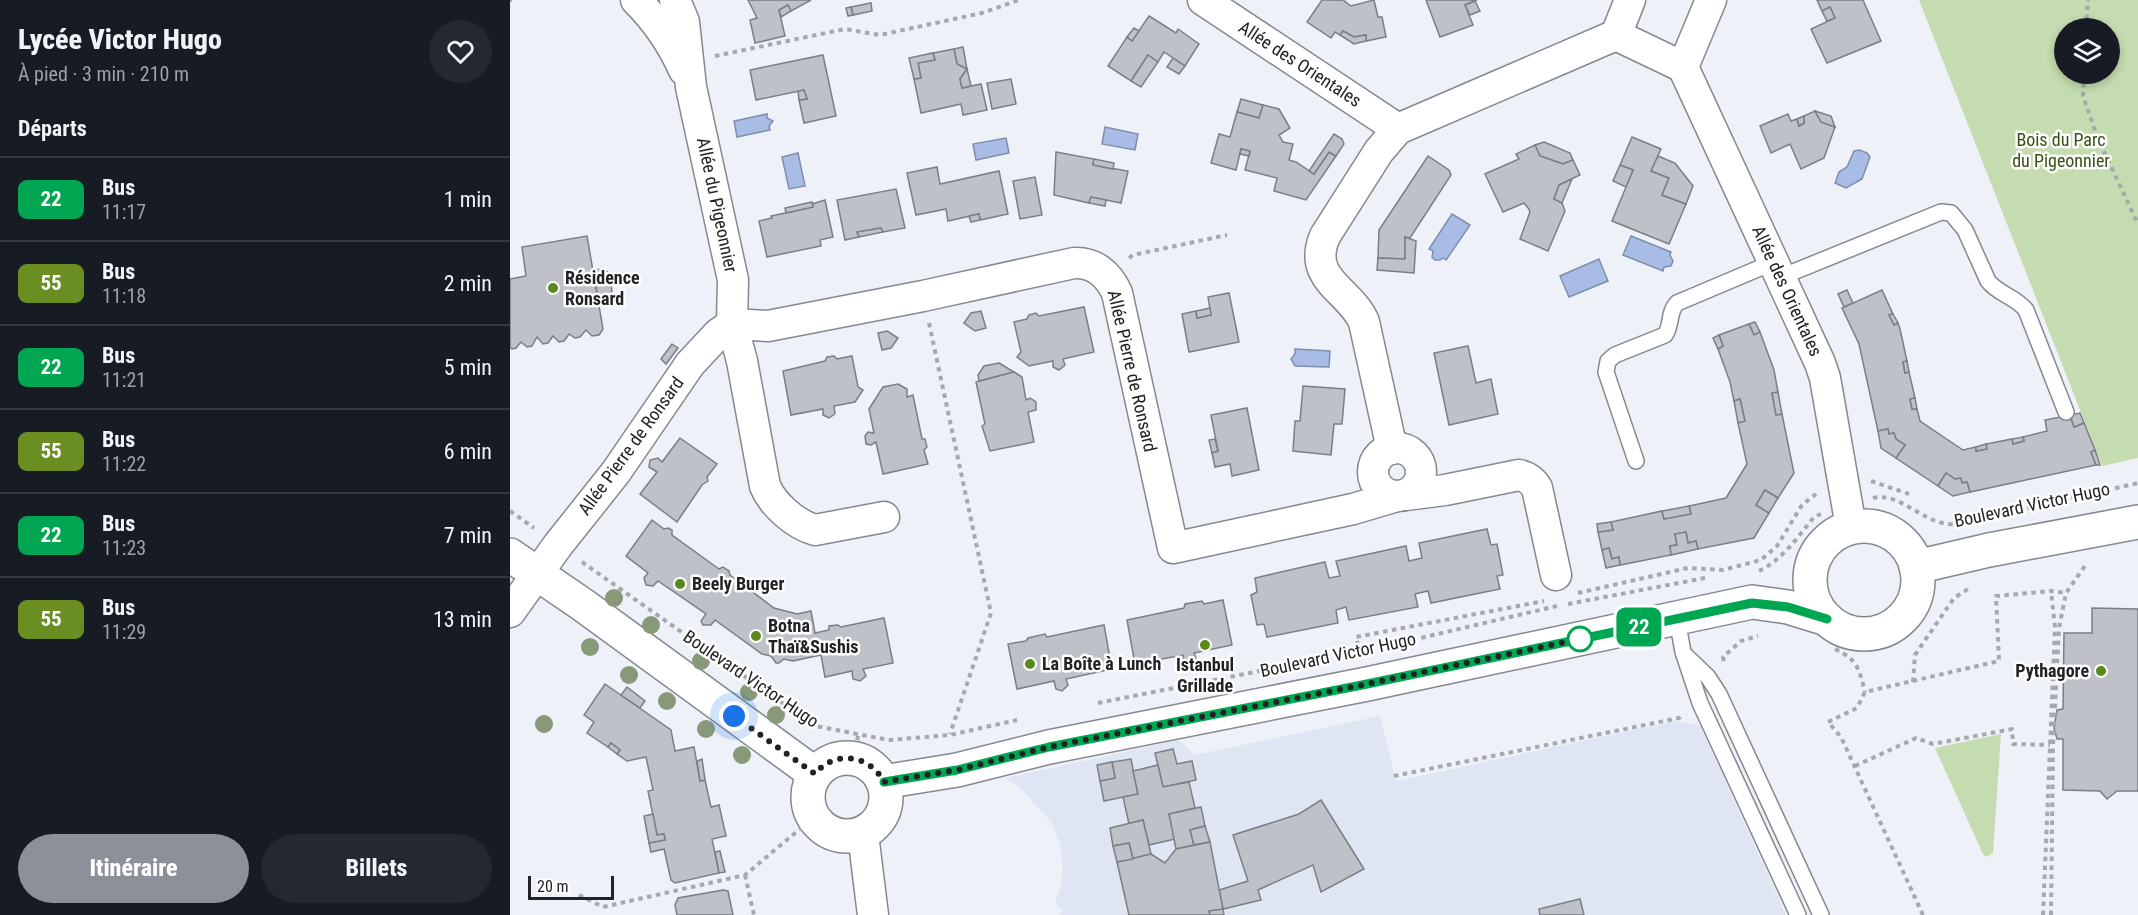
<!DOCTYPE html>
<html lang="fr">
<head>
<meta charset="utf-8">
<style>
	body { margin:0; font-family:"Roboto Condensed",sans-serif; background:#242831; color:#f1f3f6; height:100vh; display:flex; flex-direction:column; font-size:22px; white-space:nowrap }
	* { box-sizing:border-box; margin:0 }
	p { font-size:20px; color:#9ea1a6 }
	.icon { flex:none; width:33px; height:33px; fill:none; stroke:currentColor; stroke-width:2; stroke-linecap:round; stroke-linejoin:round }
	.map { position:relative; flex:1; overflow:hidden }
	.drawer { display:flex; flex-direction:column; background:#171b24; width:510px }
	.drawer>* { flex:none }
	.badge { padding:0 12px; border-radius:9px; font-size:21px; line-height:39px }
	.buttons { position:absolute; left:1544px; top:18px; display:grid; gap:12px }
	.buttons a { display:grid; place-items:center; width:66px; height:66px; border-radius:50%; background:#171b24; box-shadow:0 3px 9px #0003; font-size:30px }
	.scale { position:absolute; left:18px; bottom:15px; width:86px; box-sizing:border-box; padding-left:6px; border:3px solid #212224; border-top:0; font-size:16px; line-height:21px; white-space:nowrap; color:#212224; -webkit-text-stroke:4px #fefefe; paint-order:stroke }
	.you { position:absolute; width:30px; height:30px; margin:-15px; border:4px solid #fff; border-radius:50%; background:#1a73e8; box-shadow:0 0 0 9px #1a73e833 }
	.map>.badge { position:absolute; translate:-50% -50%; box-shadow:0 0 0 3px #fff }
	h2 { padding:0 18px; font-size:22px; line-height:54px }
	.round { display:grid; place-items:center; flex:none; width:63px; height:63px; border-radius:32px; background:#242831 }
	.summary { display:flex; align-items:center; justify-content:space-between; height:102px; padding:0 18px }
	h1 { font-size:28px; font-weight:800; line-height:45px }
	.action { display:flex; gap:12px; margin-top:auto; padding:12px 18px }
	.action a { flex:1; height:69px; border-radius:36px; background:#8c9099; color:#fff; font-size:24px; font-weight:800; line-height:69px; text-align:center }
	.action a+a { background:#242831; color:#f1f3f6 }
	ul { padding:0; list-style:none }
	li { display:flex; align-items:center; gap:18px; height:84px; padding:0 18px; border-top:2px solid #363941 }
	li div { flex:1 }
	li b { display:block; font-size:22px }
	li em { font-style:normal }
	li .badge { min-width:66px; font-weight:700; text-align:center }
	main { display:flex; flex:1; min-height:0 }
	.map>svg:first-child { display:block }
	.built { fill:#dfe5f3 }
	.green { fill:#c4dcb0; fill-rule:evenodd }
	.water { fill:#a8bce6; stroke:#808eac; stroke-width:1.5 }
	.building { fill:#bec1c8; stroke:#7c7e85; stroke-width:1.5 }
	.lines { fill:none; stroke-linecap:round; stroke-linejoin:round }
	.lane-casing { stroke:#85888e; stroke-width:18 }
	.street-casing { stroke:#85888e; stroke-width:33 }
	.secondary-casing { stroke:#85888e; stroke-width:36 }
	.path { stroke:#a6a8ad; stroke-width:4; stroke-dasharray:4.5 4.5; stroke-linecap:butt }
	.lane { stroke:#fff; stroke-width:15 }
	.street { stroke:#fff; stroke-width:30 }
	.secondary { stroke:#fff; stroke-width:33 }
	.tree { fill:#88997a }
	.line-casing { stroke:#fff; stroke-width:14 }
	.line { stroke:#00a651; stroke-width:9 }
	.walk { stroke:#212224; stroke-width:6; stroke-dasharray:0 10.8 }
	.poi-dot { fill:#59881b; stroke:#fefefe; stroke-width:2 }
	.stop-dot { fill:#fff; stroke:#00a651; stroke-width:3 }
	.labels { text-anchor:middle; stroke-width:5; stroke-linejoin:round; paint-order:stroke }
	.street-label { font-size:18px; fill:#212224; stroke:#fefefe }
	.park-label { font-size:18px; fill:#345112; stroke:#fefefe }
	.poi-label { font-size:18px; font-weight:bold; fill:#212224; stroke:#fefefe; text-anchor:start }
</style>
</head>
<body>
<main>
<section class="drawer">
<div class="summary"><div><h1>Lycée Victor Hugo</h1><p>À pied · 3 min · 210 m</p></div><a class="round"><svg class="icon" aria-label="heart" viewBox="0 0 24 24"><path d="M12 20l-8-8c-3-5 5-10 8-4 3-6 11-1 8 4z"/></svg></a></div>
<h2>Départs</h2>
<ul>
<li><span class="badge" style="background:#00a651;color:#fff">22</span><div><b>Bus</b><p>11:17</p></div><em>1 min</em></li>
<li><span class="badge" style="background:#6b8e23;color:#fff">55</span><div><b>Bus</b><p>11:18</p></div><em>2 min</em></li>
<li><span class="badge" style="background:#00a651;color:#fff">22</span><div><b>Bus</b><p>11:21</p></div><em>5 min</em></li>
<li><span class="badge" style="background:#6b8e23;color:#fff">55</span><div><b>Bus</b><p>11:22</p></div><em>6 min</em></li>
<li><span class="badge" style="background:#00a651;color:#fff">22</span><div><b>Bus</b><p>11:23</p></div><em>7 min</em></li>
<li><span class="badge" style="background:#6b8e23;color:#fff">55</span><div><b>Bus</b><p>11:29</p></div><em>13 min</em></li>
</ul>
<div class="action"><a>Itinéraire</a><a>Billets</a></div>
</section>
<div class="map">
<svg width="1628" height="915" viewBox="0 0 1628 915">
	<rect width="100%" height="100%" fill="#eef1f8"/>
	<path class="built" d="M870,716L886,781L1166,721L1190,726L1276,915H549L552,911L545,903L551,885L553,866L550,845L542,823L512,790L496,778L669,740L685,755Z"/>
	<g class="green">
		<path d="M1409,0H1628V458L1592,466ZM1599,28V74H1554V28Z"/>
		<path d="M1491,734L1483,853L1476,857L1473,854L1425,748Z"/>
	</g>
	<g class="water">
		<path d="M257,114V118L263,121L259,126L260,130L227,137L224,121Z"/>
		<path d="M595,127L628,134L625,150L592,144Z"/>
		<path d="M496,138L499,153L466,160L463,144Z"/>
		<path d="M1349,150L1357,153L1360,157L1352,179L1336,188L1325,183L1329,172L1337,167L1344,151Z"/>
		<path d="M288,153L295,186L279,189L272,157Z"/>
		<path d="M942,214L960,225L936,260L933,258L930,260H925L922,257L923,251L919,249Z"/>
		<path d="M1121,236L1161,252L1160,255L1163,261L1161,266L1154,267L1153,271L1113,255Z"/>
		<path d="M1089,259L1098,281L1059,297L1050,276Z"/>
		<path d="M785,349L820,351L819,367L785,366L781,359L785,354Z"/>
	</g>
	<g class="building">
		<path d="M238,0H301L281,11L278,5L269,10L275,36L245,43L240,20L247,18Z"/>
		<path d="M812,0H833L841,6L864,0L868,17H872L876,37L856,41V35L844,37L833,31L830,35L825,32L821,38L797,22Z"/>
		<path d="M916,0H967L955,5L963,25L930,37Z"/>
		<path d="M1307,0H1353L1371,41L1317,63L1301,29L1325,18L1320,7L1312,11Z"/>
		<path d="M965,1L970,11L960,15L955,5Z"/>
		<path d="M361,3L362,11L343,15L341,7Z"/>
		<path d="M278,5L281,11L271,17L269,10Z"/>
		<path d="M341,7L343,15L338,16L336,8Z"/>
		<path d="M1320,7L1325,18L1317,21L1312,11Z"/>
		<path d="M639,16L666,33L668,29L689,44L675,66L654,52L648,62L638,55L621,81L598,66L617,37L622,41Z"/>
		<path d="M624,28L629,31L622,41L617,37Z"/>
		<path d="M833,31L844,37L856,35V41L844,44L830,35Z"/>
		<path d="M453,47L457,69L447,64L444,49Z"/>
		<path d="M444,49L447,64L457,69L450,79L452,88L471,84L477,110L453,115L451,104L411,113L404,79L411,78L408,63L425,60L423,53Z"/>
		<path d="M423,53L425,60L408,63L411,78L404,79L399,58Z"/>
		<path d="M313,55L326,116L294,123L289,100L297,99L294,90L246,100L240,70Z"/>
		<path d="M638,55L648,62L631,87L621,81Z"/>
		<path d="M663,58L675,66L669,74L657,67Z"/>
		<path d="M457,69L461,86L452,88L450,79Z"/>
		<path d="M501,79L506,104L482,109L477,83Z"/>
		<path d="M294,90L297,99L289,100L288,91Z"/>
		<path d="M731,99L753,105L749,118L727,112Z"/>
		<path d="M753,105L769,109L780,128L769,135L773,142L783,144L779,160L786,162L804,174L819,152L826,156L796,200L764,191L767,178L735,170L740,151L731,149L726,170L701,163L709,134L720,137L727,112L749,118Z"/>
		<path d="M1305,111L1311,122L1325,127L1314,158L1291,169L1280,144L1261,153L1250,126L1278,114L1281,121L1287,119L1289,126L1294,123V116Z"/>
		<path d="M1305,111L1321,116L1325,127L1311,122Z"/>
		<path d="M1294,116V123L1289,126L1287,119Z"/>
		<path d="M824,134L832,139L834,144L826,156L819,152L804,174L799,171Z"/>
		<path d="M1122,137L1151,149L1141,171L1159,178L1152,195L1176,204L1159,244L1102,221L1123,170L1110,165Z"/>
		<path d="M1034,142L1060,153L1063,160L1053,164L1030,156L1025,145Z"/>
		<path d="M1025,145L1030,156L1053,164L1063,160L1070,175L1049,185L1044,199L1052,203L1055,211L1038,251L1010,239L1020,212L1018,208L1014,203L993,212L975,174L1009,159L1006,154Z"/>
		<path d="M731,149L740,151L739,156L730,154Z"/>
		<path d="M546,152L584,159L583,165L618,171L611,203L581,197L579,203L544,195Z"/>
		<path d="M918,156L939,170L941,175L900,238L895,237V259L868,258L869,230Z"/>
		<path d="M1148,156L1165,163L1183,186L1176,204L1152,195L1159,178L1141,171Z"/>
		<path d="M584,159L604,163L603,169L583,165Z"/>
		<path d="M1110,165L1123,170L1116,187L1103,181Z"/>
		<path d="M427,167L430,184L489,171L498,214L470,220L469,214L438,221L436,209L406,215L397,173Z"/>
		<path d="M525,177L532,215L510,219L503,181Z"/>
		<path d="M1062,179L1052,203L1044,199L1049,185Z"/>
		<path d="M386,189L395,228L373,232L371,228L347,232L349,237L335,240L327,200Z"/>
		<path d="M581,197L596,200L595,206L579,203Z"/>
		<path d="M315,200L323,237L310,240L311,246L257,257L249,221L262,218L261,216L303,207L302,204Z"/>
		<path d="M302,202L303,207L276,213L275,208Z"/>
		<path d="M469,214L470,220L461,222L459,216Z"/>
		<path d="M371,228L373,232L349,237L347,232Z"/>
		<path d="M77,236L93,329L89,335L82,336L76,330L70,337L65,338L59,334L54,341L49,342L43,336L38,343L33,344L27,337L22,346L17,347L11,342L6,348L2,349L0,348V279L16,276L12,247Z"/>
		<path d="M895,237L906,241L904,273L867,270L868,258L895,259Z"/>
		<path d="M94,269L99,273L102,291L97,296L88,297L83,270Z"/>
		<path d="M1337,290L1343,303L1334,307L1328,294Z"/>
		<path d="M1372,290L1383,314L1379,315L1384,325L1388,323L1390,329L1397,361L1393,362L1395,373L1399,372L1405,398L1400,399L1402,409H1407L1410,421L1453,450L1466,447V451L1477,449L1476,444L1502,439L1503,444L1514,441L1513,437L1537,431L1535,420L1560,415L1564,427L1574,423L1585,450L1581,452L1586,465L1460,492L1457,482L1452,483L1451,478L1445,479L1436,473L1428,486L1386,458L1395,445L1386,439L1384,433L1379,434L1378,429L1368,431L1349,344L1332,308Z"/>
		<path d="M719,293L729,342L679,352L672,314L686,311L687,318L701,315L698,297Z"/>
		<path d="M574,307L584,352L553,359L555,365L549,370L543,367V361L519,366L507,357L511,352L504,322L517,319L519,315L526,313L529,316Z"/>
		<path d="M700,308L701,315L687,318L686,311Z"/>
		<path d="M471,311L476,328L465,331L454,323L461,313Z"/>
		<path d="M1383,314L1388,323L1384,325L1379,315Z"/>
		<path d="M1245,322L1250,332L1244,335L1239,324Z"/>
		<path d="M1239,324L1244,335L1250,332L1264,370L1268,392L1262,393L1266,415L1272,414L1284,473L1268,498L1255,490L1246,505L1259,513L1244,538L1188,549L1186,541L1178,543L1176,532L1165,534L1167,545L1160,546L1161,555L1110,565L1109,557L1102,559L1099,548L1092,550L1088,532L1103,530L1101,522L1152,511L1154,519L1181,514L1179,506L1216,498L1237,464L1228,423L1235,421L1230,399L1224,401L1220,382L1208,349L1213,346L1209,335Z"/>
		<path d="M377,331L388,338L381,348L372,350L368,333Z"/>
		<path d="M1209,335L1213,346L1208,349L1203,338Z"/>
		<path d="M162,344L168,348L156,364L151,359Z"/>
		<path d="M958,346L966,383L981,379L988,414L939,425L924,353Z"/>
		<path d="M324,356L327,359L342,356L348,387L353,390L345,402L324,406L325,414L319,418L313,415V409L281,415L273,371L315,361L317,357Z"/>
		<path d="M1397,361L1399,372L1395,373L1393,362Z"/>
		<path d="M489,363L504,372L469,381L468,375L474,366Z"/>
		<path d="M504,372L512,377L516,400L520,398L526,402V410L518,412L524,442L480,451L472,426L475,424L466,382Z"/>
		<path d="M388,384L397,389V397L403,395L412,439H415L417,447L414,450L418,464L373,474L366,442L361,445L356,444L355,436L358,432L364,433L359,409L373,387Z"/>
		<path d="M793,386L835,389L832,424H824L821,455L783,451L785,421H790Z"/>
		<path d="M1268,392L1272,414L1266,415L1262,393Z"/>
		<path d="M1405,398L1407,409H1402L1400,399Z"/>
		<path d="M1230,399L1235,421L1228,423L1224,401Z"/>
		<path d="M737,408L749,470L722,476L720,464L705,467L702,453L708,451L701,415Z"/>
		<path d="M1570,413L1574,423L1564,427L1560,415Z"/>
		<path d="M1378,429L1379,434L1384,433L1386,439L1395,445L1386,458L1371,448L1368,431Z"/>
		<path d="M1513,437L1514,441L1503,444L1502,439Z"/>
		<path d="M170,438L207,464L197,477L198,481L192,485L167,522L130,494L147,472L139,467L140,460L148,458L152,462Z"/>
		<path d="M705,439L708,451L702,453L699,440Z"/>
		<path d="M1476,444L1477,449L1466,451V447Z"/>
		<path d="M1585,450L1590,465H1586L1581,452Z"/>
		<path d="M1436,473L1445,479L1451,478L1452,483L1457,482L1460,492L1443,496L1428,486Z"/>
		<path d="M1255,490L1268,498L1259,513L1246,505Z"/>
		<path d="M1179,506L1181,514L1154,519L1152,511Z"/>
		<path d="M142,520L154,529L158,528L162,530V535L209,569L213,567L219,571L220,575L264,608L287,614L301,611L305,633L319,630V626L328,625L331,627L374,618L383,663L353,669L356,676L350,681L343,679L342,671L315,677L311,655L283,661L274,659L269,663H266L261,656L252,654L205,620L201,625H193L191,621L196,614L148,581L143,586L136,585L134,578L138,573L116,556Z"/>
		<path d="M1101,522L1103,530L1088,532L1087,524Z"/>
		<path d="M977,529L981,545L987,544L993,575L987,576L990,589L921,603L918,591L905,594L908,607L839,620L836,607L826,610L828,623L757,637L754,624L747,625L741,595L747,592L745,578L815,562L819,578L830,576L826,561L896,546L899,561L912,558L909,543Z"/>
		<path d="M1176,532L1178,543L1186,541L1188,549L1161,555L1160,546L1167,545L1165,534Z"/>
		<path d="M1099,548L1102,559L1109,557L1110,565L1096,568L1092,550Z"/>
		<path d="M713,600L722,645L684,653L686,658L680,663L674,660L673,655L625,664L617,620L674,608L675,604L692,601L694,604Z"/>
		<path d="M1582,608L1628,609V791H1607L1597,799L1590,791L1553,790V739H1547L1544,728L1547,710L1553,709L1554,633H1582Z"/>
		<path d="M594,625L602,669L556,679L558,685L552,691L546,689L544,681L507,689L498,644L516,641L518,638L535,634L537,637Z"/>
		<path d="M95,684L161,730L165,751L184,747L190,781L195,780L201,807L209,805L216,836L202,839L209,873L165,883L161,880L154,849L141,852L139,843L155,840L154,834L147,835L138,791L143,790L136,757L117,761L107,754L110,750L101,743L98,747L77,733L84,722L74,715Z"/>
		<path d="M117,687L135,701L130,708L111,695Z"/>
		<path d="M101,743L110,750L107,754L98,747Z"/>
		<path d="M663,749L667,764L682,761L686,780L653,787L645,753Z"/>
		<path d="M192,759L195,780L190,781L187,761Z"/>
		<path d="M621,759L628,794L594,801L590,781L605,778L602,762Z"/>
		<path d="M602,762L605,778L590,781L587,765Z"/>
		<path d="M648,765L653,787L679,782L685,808L659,814L665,839L639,845L633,820L619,824L613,797L628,794L623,771Z"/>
		<path d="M811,800L854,869L811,892L803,865L748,890L751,900L713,909L709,890L738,881L723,835L789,814Z"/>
		<path d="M691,807L695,826L680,830L684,845L666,849L659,814Z"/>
		<path d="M143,814L147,835L154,834L155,840L139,843L134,816Z"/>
		<path d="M633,820L641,854L623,859L619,843L603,846L600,828Z"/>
		<path d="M695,826L700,842L684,845L680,830Z"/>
		<path d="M700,842L713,909L699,911L700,915H619L607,862L641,854L655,863L666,849Z"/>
		<path d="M619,843L623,859L607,862L603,846Z"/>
		<path d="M210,851L215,872L209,873L205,852Z"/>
		<path d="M213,890L218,891L223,915H167L165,905L168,898Z"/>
		<path d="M1070,899L1074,915H1030L1029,909Z"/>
		<path d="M713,909L714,915H700L699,911Z"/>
	</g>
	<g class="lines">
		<defs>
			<g id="lane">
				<path d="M1271,277L1431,212L1441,213L1455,230L1478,281C1488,294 1506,297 1516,310L1556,412"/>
				<path d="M1126,461L1096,372L1098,361L1105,355L1155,335C1162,326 1158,312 1167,303L1264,262"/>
				<path d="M1167,619L1173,652L1190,703L1288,915"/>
				<path d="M1174,654L1198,677L1209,694L1311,915"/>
			</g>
			<g id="street">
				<path d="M126,0C147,21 162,43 174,70"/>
				<path d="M165,0L174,22L181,87L223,280L222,324L232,361L255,486C263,505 285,524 305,530L374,517"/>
				<path d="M693,0L888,129L1106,35"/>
				<path d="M1120,0L1106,35L1173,67"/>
				<path d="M1173,67L1310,363L1315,378L1341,527"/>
				<path d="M1173,67L1201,0"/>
				<circle cx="887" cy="472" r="24"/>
				<path d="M882,449L854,322C841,290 796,280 815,236L869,151L888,129"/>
				<path d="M896,495L935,490L1009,475C1018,477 1023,481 1027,488L1046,575"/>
				<path d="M0,612L48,545L106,472L180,364L208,334L222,324L258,326L413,296L564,263C585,262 599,275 607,293L663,548L843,509L887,496"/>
				<path d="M353,834L363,915"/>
			</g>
			<g id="secondary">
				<circle cx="1354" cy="580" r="54"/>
				<path d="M0,555L73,605L305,774"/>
				<path d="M1406,567L1479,550L1628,522"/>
				<circle cx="337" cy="797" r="39"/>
				<path d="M373,782L447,770L539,747L857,684L1242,602L1278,607L1317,619"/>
			</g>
		</defs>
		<use href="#lane" class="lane-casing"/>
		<use href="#street" class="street-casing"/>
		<use href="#secondary" class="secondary-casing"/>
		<g class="path">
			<path d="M0,0H2"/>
			<path d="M1576,28L1578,0"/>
			<path d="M205,56L335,29L370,35L472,13L509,0"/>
			<path d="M1574,74L1573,96L1588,139L1628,224"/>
			<path d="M619,258L623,255L717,235"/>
			<path d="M419,323L481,613L440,734"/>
			<path d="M1361,481L1399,494"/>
			<path d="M1363,498C1391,491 1415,527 1446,524"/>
			<path d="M0,511L24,528"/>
			<path d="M1491,514L1628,483"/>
			<path d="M72,562L305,726L379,740L440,735L507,720"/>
			<path d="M1249,571C1272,560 1288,537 1304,517L1311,514"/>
			<path d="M1068,593L1178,568L1213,570L1251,560L1267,546L1292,505L1306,494"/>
			<path d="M1058,604L1195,578"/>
			<path d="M885,644L1047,606"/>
			<path d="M1325,649C1348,660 1349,669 1355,692"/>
			<path d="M850,654L846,637L1034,601"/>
			<path d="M1214,661L1213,657L1231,641L1248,636"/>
			<path d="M1403,682L1405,655L1444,598L1458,589"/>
			<path d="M588,703L760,669"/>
			<path d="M345,758L348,735"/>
			<path d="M1345,766L1406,738L1423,744L1502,729L1503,744L1540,745"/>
			<path d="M884,776L1169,718L1173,714"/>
			<path d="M235,875L244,915"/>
			<path d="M69,895L93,907L235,875L303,818"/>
			<path d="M1413,915L1331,737L1318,722L1347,708L1355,692L1489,661L1486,596L1541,591L1556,593"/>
			<path d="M1533,915L1545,627L1541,591"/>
			<path d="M1541,915L1543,745L1549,628L1556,593L1577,563"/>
		</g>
		<use href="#lane" class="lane"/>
		<use href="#street" class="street"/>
		<use href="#secondary" class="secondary"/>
	</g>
	<g class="tree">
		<circle cx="104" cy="598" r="9"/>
		<circle cx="141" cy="625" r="9"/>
		<circle cx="80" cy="647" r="9"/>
		<circle cx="191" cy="661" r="9"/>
		<circle cx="119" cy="675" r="9"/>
		<circle cx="239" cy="692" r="9"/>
		<circle cx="157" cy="701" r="9"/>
		<circle cx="266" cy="715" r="9"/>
		<circle cx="34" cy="724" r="9"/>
		<circle cx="196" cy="729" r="9"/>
		<circle cx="232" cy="755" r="9"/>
	</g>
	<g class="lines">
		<defs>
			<path id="line" d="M374,782L447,770L539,747L857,684L1242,603L1278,607L1317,619"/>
		</defs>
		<use href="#line" class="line-casing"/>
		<use href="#line" class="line"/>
		<path class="walk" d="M224,716L305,774C325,749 360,755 374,782L447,770L539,747L857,684L1079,637L1070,639"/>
	</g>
	<g class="poi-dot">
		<circle cx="43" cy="288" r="6"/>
		<circle cx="170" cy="584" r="6"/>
		<circle cx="246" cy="636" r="6"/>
		<circle cx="695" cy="645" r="6"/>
		<circle cx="520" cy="664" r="6"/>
		<circle cx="1591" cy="671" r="6"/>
	</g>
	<circle class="stop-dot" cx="1070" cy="639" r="12"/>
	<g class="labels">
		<g class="street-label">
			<text transform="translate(790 64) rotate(33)" y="6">Allée des Orientales</text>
			<text transform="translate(207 205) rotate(78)" y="6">Allée du Pigeonnier</text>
			<text transform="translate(1277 291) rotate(65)" y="6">Allée des Orientales</text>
			<text transform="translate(622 371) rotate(77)" y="6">Allée Pierre de Ronsard</text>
			<text transform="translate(121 446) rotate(-54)" y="6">Allée Pierre de Ronsard</text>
			<text transform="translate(1522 505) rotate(-12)" y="6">Boulevard Victor Hugo</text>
			<text transform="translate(828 655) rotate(-12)" y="6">Boulevard Victor Hugo</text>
			<text transform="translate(241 679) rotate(34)" y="6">Boulevard Victor Hugo</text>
		</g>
		<g class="park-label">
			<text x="1551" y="146">Bois du Parc<tspan x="1551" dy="21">du Pigeonnier</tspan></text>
		</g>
		<g class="poi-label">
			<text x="55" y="284">Résidence<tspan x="55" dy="21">Ronsard</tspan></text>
			<text x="182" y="590">Beely Burger</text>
			<text x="258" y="632">Botna<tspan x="258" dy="21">Thaï&amp;Sushis</tspan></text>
			<text x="532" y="670">La Boîte à Lunch</text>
			<text x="695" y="671" text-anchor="middle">Istanbul<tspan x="695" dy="21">Grillade</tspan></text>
			<text x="1579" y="677" text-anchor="end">Pythagore</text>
		</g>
	</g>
</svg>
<div class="buttons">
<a><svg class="icon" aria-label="layers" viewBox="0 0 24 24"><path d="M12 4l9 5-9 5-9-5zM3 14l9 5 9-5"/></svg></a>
</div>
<div class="scale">20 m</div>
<div class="you" style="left:224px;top:716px"></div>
<b class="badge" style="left:1129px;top:627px;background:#00a651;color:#fff">22</b>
</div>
</main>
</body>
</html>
